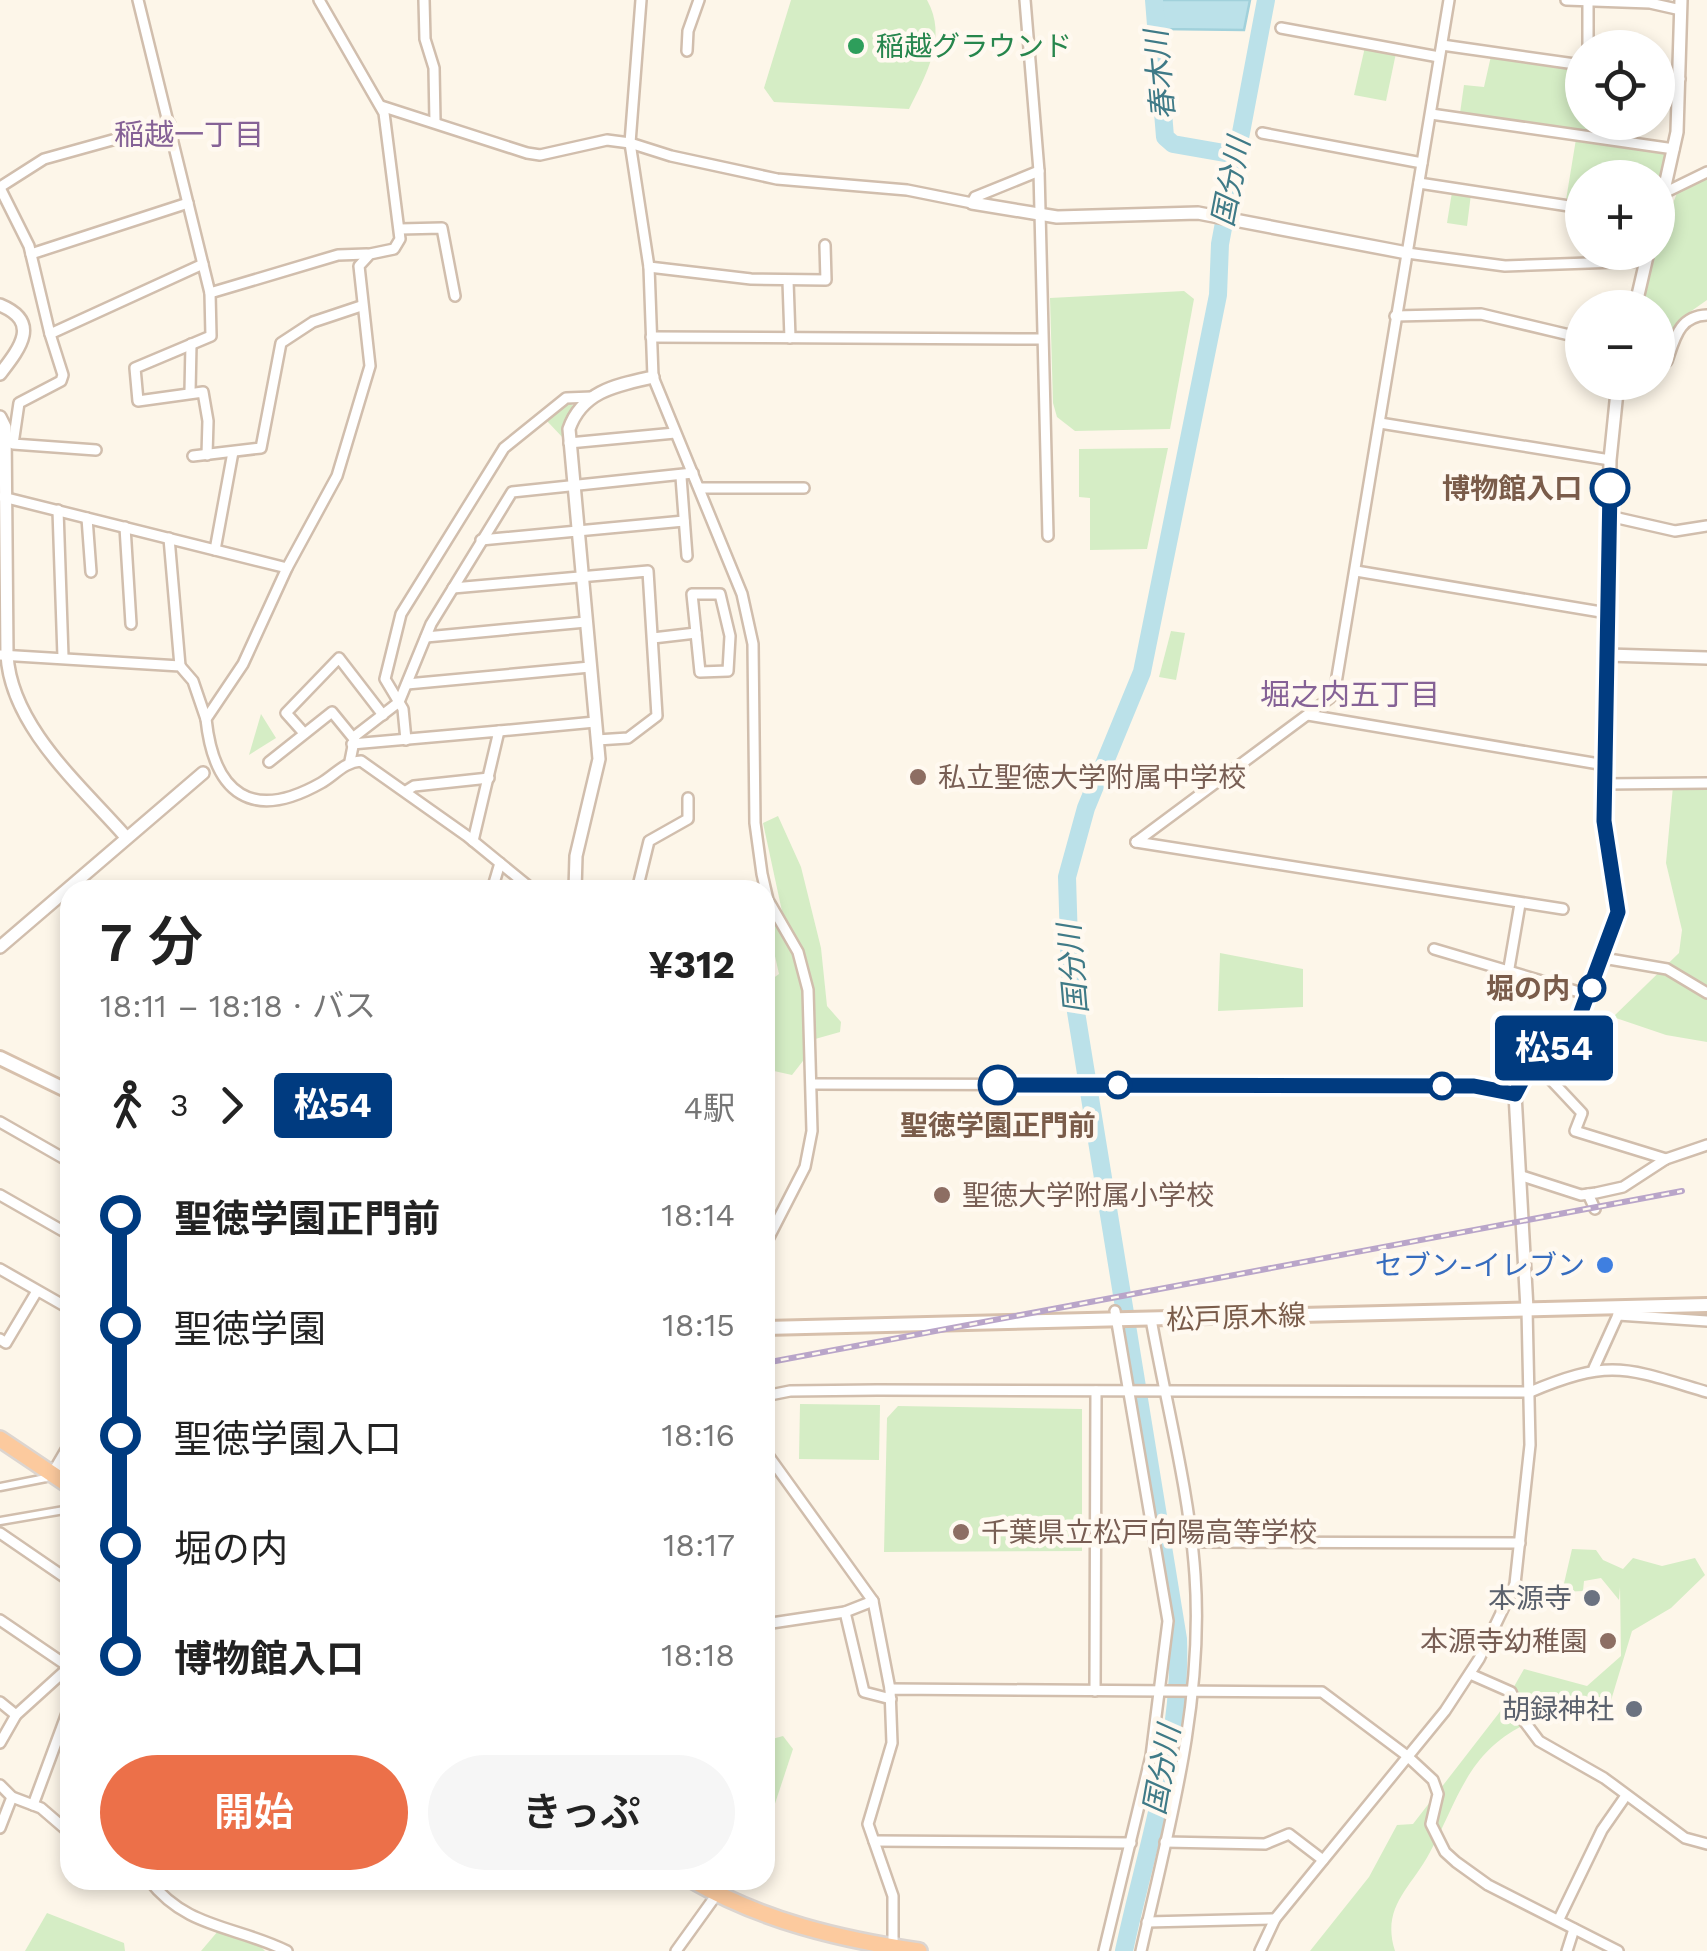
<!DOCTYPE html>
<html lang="ja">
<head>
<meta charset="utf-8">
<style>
	body { margin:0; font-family:"Work Sans","Noto Sans JP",sans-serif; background:#f6f6f6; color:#222; height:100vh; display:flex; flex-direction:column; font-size:38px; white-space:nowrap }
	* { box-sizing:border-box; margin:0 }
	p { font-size:32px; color:#767676 }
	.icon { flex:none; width:55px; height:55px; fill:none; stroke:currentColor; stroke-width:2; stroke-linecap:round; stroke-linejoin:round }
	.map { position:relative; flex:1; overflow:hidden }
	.panel { position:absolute; left:60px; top:880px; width:715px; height:1010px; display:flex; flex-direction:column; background:#fff; border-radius:30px; box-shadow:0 5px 15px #0003 }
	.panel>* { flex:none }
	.badge { padding:0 20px; border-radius:8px; font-size:35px; line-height:65px }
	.fabs { position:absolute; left:1565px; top:30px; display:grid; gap:20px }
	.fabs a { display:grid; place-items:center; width:110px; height:110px; border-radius:50%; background:#fff; box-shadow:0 5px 15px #0003; font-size:50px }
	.map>.badge { position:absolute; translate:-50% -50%; box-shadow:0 0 0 5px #fff }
	.legs { display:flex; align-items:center; gap:15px; height:110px; padding:0 40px; font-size:32px }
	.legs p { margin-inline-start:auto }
	.overview { display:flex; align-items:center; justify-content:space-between; height:170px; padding:0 40px }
	h1 { font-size:55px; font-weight:600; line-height:75px }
	.button { display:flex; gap:20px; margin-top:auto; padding:20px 40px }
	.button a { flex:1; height:115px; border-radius:60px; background:#ec7049; color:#fff; font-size:40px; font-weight:600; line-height:115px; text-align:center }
	.button a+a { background:#f6f6f6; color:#222 }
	ul { padding:0 40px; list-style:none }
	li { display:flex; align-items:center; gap:35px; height:110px; font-size:38px }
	li i { display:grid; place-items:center; width:15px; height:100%; margin:0 12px; background:currentColor }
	li i::after { content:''; width:25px; height:25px; margin:-12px; border:8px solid; border-radius:50%; background:#fff }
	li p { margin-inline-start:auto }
	li:first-child i { background:linear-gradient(#0000 50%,currentColor 0) }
	li:last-child i { background:linear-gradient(currentColor 50%,#0000 0) }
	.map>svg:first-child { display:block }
	.green { fill:#d5edc5 }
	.water { fill:#bbe1e9; stroke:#a1d1db; stroke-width:2.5 }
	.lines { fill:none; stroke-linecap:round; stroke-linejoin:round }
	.river { stroke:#bbe1e9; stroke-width:18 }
	.pedestrian-casing { stroke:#d1bead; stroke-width:11 }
	.minor-casing { stroke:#d1bead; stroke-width:14 }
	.tertiary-casing { stroke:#d1bead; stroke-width:16 }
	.secondary-casing { stroke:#d7c0ac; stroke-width:18 }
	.trunk-casing { stroke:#dcd5d0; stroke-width:20 }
	.pedestrian { stroke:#fff; stroke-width:6 }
	.minor { stroke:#fff; stroke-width:9 }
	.tertiary { stroke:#fff; stroke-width:11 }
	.secondary { stroke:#fff; stroke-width:12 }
	.trunk { stroke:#fcca9e; stroke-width:15 }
	.rail-casing { stroke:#b9a5c9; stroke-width:6 }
	.rail { stroke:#fff9f0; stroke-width:2.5; stroke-dasharray:8; stroke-linecap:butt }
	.line-1-casing { stroke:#fff; stroke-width:22 }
	.line-1 { stroke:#003b80; stroke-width:15 }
	.leisure-dot { fill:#2e9e5b; stroke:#fff9f0; stroke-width:4 }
	.stop-1-dot { fill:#fff; stroke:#003b80; stroke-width:5 }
	.education-dot { fill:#8d6e63; stroke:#fff9f0; stroke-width:4 }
	.shop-dot { fill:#3f7fe0; stroke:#fff9f0; stroke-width:4 }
	.worship-dot { fill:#6b7280; stroke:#fff9f0; stroke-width:4 }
	.labels { text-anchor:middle; stroke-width:9; stroke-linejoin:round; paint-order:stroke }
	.leisure-label { font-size:28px; fill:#27864d; stroke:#fff9f0; text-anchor:start }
	.stop-label { font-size:28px; font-weight:bold; fill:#7a5c4a; stroke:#fff9f0; text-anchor:end }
	.education-label { font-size:28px; fill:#785e54; stroke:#fff9f0; text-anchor:start }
	.shop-label { font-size:28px; fill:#366cbe; stroke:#fff9f0; text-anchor:end }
	.street-label { font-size:28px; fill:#7a5c4a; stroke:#fff9f0 }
	.worship-label { font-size:28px; fill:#5b616d; stroke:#fff9f0; text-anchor:end }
	.water-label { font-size:30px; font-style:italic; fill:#3f7a87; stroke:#fff9f0 }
	.neighbourhood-label { font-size:30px; fill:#856296; stroke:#fff9f0 }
</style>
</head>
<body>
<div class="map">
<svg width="1707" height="1951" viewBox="0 0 1707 1951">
	<rect width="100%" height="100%" fill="#fdf6e9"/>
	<g class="green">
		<path d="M791,0H927C948,37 926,75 909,109L774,102L764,88Z"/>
		<path d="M1365,47L1396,53L1386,101L1354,95Z"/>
		<path d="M1491,56L1582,69V122L1633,123L1631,139L1460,113L1464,85L1484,87Z"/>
		<path d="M1576,139L1663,151L1667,154L1660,185L1658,178H1582V202L1566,200Z"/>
		<path d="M1707,178V300L1680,319L1673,334L1658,335V308H1641L1658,242L1677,193Z"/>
		<path d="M1452,192L1471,194L1467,226L1447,223Z"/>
		<path d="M1184,291L1194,299L1170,429L1075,431L1057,417L1053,403L1050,298Z"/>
		<path d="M566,401L575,407L565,440L547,421Z"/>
		<path d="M1168,448L1147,549L1090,550V498L1079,497V449Z"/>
		<path d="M1171,631L1185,633L1176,680L1159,677Z"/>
		<path d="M261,714L276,738L249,755Z"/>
		<path d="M1673,786H1707V1042L1666,1035L1613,1017L1679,953L1682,930L1666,863Z"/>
		<path d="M778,816L801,867L821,948L827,1006L841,1022L840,1032L808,1041L806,1057L792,1075L765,1069L772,979L779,974L768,925L783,916L763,823Z"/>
		<path d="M1220,953L1303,969V1007L1218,1011Z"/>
		<path d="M800,1404L880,1405L879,1460L799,1459Z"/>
		<path d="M898,1406L1082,1409V1551L884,1552L887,1418Z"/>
		<path d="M1572,1549L1596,1550L1603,1560L1623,1569L1633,1558L1662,1566L1695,1558L1705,1575L1671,1608L1632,1631L1609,1707L1559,1711L1548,1700L1527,1707L1524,1725C1466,1754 1458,1801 1429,1854C1410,1889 1381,1907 1395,1951H1310L1369,1877L1397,1825L1413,1824L1499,1713L1524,1669L1587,1686L1621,1656L1620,1587L1619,1600L1601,1578L1584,1581L1583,1591L1562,1592Z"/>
		<path d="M783,1736L793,1749L765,1834V1741Z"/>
		<path d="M47,1913L124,1943L125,1951H25Z"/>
		<path d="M224,1924L242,1928L265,1951H201Z"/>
	</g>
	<path class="water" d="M1159,0H1250L1244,30L1162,29Z"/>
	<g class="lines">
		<g class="river">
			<path d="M1154,0L1165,137L1173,144L1236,155"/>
			<path d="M1124,1951C1146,1848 1182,1745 1178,1639L1070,975L1067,877L1086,808L1142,672L1218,295L1220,244L1266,0"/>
		</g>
		<defs>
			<g id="pedestrian">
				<path d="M0,1487L46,1478"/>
				<path d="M0,1521L70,1509"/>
			</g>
			<g id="minor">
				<path d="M138,0L210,293L338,255L367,254"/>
				<path d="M319,0L384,113L400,239L394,249L370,254L359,266L370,366L337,476L287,568L243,664L206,719C214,794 252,822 321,783C335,775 344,762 361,761L467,836L533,890"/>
				<path d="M424,0L425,39L434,68L435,122"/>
				<path d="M641,0L630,143L649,267L653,377L742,594L753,644L755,823L762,874L768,900L798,952L808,990L812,1131L805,1167L765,1245"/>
				<path d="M1025,0L1039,171L1048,536"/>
				<path d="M1566,0L1650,3L1681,10"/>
				<path d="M1281,28L1439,57"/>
				<path d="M1442,45L1582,65"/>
				<path d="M1588,48V3"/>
				<path d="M687,51L688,31L699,0"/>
				<path d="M1658,75L1680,79"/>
				<path d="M381,106L527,153L540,155L607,140L630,143L671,156L777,179L907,190L972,203L975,197L1039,171"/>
				<path d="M1431,114L1674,149"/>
				<path d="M1262,133L1422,163"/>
				<path d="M1419,183L1582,208"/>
				<path d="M0,187L44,159L170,124"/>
				<path d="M0,188L29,246L50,334"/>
				<path d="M1664,193L1707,172"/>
				<path d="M400,229L442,228L455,296"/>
				<path d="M1407,253L1505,266L1646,261"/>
				<path d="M31,254L188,203"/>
				<path d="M649,267L751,279L826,280L825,245"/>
				<path d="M788,281L790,338"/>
				<path d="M1395,316L1481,314L1582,338"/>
				<path d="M651,337L1040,339"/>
				<path d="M1658,362L1667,361C1675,338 1679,316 1707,315"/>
				<path d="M190,392L191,344"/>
				<path d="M1380,423L1610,460"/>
				<path d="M569,443L675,433"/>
				<path d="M96,450L13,444L19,403L61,381L63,375L50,334L203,264"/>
				<path d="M207,455L208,421L203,392L138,401L135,368L211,336L210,293"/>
				<path d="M193,456L261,448L281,343L313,322L361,306"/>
				<path d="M681,477L687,556"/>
				<path d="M700,488H804"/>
				<path d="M3,497L287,568"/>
				<path d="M58,510L63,657"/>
				<path d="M1609,516L1675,531L1707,526"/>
				<path d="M87,518L91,572"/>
				<path d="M125,527L131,624"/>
				<path d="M169,538L180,666"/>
				<path d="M481,540L684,521"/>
				<path d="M215,550L233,452"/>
				<path d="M1356,571L1607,613"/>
				<path d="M453,588L648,571L657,716L628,738L597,740"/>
				<path d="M692,594H720L730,636L728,671L700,672Z"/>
				<path d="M426,637L586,622"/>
				<path d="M653,638L696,633"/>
				<path d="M0,655L180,666L193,681L206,719"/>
				<path d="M407,684L590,667"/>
				<path d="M1308,715L1605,765"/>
				<path d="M499,731L595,722"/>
				<path d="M303,732L286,713L339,658L383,715"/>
				<path d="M406,740L403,709L385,679L401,614L504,448L566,398L592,397"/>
				<path d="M352,744L499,731L473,841"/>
				<path d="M350,761L355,736L399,702L431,624L512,492L693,473"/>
				<path d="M269,762L332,712L354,739"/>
				<path d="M1605,784L1707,783"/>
				<path d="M406,791L414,786L489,778"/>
				<path d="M1136,842L1334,695L1449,0"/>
				<path d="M1136,842L1563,909"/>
				<path d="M492,890L500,863"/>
				<path d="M637,890L649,841L688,819V798"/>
				<path d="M1434,949L1589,995"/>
				<path d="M1603,958L1667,969L1707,993"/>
				<path d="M1509,968L1520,904"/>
				<path d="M1536,1064L1582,1113L1575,1131L1666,1159"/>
				<path d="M812,1084L1474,1086L1515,1094"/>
				<path d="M0,1122L70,1162"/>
				<path d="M1522,1176L1581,1195L1596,1193L1623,1187L1666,1159L1707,1145"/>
				<path d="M1588,1194L1595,1209"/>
				<path d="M0,1195L70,1235"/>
				<path d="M0,1269L70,1309"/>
				<path d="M1618,1307V1315L1707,1321"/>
				<path d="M0,1339L6,1343L37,1291"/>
				<path d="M1594,1368L1618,1315"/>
				<path d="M765,1396L790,1391L877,1390L1530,1392C1611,1358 1626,1368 1707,1392"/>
				<path d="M765,1451L873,1601L890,1689"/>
				<path d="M0,1533L70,1581"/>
				<path d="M1192,1542L1520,1543"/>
				<path d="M845,1612L864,1692L891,1699"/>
				<path d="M0,1620L69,1667L16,1715L0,1743"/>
				<path d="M765,1624L845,1612L873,1601"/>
				<path d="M1470,1674L1511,1692L1521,1717L1539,1741L1604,1778L1685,1838L1707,1844"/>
				<path d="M1095,1691L1096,1391"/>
				<path d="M0,1702L16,1715"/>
				<path d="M0,1785L12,1797L41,1808L70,1833"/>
				<path d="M33,1805L70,1705"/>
				<path d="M0,1828L12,1797"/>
				<path d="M874,1841L1131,1843"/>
				<path d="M1165,1842L1265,1844L1289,1834L1323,1860"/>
				<path d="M149,1880C187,1929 234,1925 287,1951"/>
				<path d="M1559,1919L1602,1830L1625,1797"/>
				<path d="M1147,1922L1275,1919"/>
				<path d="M893,1947V1896L868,1824L892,1743L890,1689L1322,1692L1406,1755L1433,1780L1438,1794L1431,1824L1445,1852L1456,1862L1488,1885L1618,1951"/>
				<path d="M676,1951L717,1894"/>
				<path d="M1104,1951L1151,1756L1168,1621L1115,1311"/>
				<path d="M1141,1951C1169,1827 1204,1703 1195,1575C1189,1488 1166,1404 1151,1319"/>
				<path d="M1260,1951L1275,1919L1445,1711L1479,1659L1515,1584L1530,1445L1527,1309"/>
				<path d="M1567,1951L1574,1929"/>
			</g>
			<g id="tertiary">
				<path d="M972,203L1057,217L1198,213L1407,253"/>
				<path d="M1658,217L1677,132L1681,0"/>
				<path d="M0,305C41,322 20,348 0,374"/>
				<path d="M1635,308L1648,252"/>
				<path d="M0,417L5,427L7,655C11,726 80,785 125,836"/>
				<path d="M1607,655L1707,658"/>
				<path d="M575,890L576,856L599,759L569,429C582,391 617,385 653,377"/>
				<path d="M0,947L203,773"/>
				<path d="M1527,1309L1515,1094L1525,1075L1578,1020L1619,911L1604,821L1610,460L1618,382"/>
				<path d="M53,1474L70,1445"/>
			</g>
			<g id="secondary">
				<path d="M0,1058L70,1092"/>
				<path d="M765,1328L1707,1305"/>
			</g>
			<g id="trunk">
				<path d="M0,1439L70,1486"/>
				<path d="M692,1880C763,1921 839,1939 919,1951"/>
			</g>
		</defs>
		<use href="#pedestrian" class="pedestrian-casing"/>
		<use href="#minor" class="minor-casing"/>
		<use href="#tertiary" class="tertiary-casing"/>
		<use href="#secondary" class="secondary-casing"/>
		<use href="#trunk" class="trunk-casing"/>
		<use href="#pedestrian" class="pedestrian"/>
		<use href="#minor" class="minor"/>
		<use href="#tertiary" class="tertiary"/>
		<use href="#secondary" class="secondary"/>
		<use href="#trunk" class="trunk"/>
		<defs>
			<path id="rail" d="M765,1363L1682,1191"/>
		</defs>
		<use href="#rail" class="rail-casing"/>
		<use href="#rail" class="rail"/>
	</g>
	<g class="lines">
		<defs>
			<path id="line-1" d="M998,1085L1474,1086L1515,1094L1525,1075L1578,1020L1618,912L1604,821L1610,488"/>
		</defs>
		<use href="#line-1" class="line-1-casing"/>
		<use href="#line-1" class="line-1"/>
	</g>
	<circle class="leisure-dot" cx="856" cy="46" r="10"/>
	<g class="stop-1-dot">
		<circle cx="1610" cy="488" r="18"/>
		<circle cx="1592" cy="988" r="12"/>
		<circle cx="998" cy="1085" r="18"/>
		<circle cx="1118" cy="1085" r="12"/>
		<circle cx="1442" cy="1086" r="12"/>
	</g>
	<g class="education-dot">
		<circle cx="918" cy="777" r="10"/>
		<circle cx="942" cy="1195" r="10"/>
		<circle cx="961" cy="1532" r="10"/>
		<circle cx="1608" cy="1641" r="10"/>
	</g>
	<circle class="shop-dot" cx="1605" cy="1265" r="10"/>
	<g class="worship-dot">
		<circle cx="1592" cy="1598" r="10"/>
		<circle cx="1634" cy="1709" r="10"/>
	</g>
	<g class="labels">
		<g class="leisure-label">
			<text x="876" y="56">稲越グラウンド</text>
		</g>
		<g class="stop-label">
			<text x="1582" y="498">博物館入口</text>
			<text x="1570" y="998">堀の内</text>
			<text x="998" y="1135" text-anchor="middle">聖徳学園正門前</text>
		</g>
		<g class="education-label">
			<text x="938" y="787">私立聖徳大学附属中学校</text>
			<text x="962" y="1205">聖徳大学附属小学校</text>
			<text x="981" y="1542">千葉県立松戸向陽高等学校</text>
			<text x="1588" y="1651" text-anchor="end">本源寺幼稚園</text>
		</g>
		<g class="shop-label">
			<text x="1585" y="1275">セブン-イレブン</text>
		</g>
		<g class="street-label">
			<text transform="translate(1236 1317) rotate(-2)" y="10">松戸原木線</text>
		</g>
		<g class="worship-label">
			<text x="1572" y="1608">本源寺</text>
			<text x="1614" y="1719">胡録神社</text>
		</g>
		<g class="water-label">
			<text transform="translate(1160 75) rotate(-95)" y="10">春木川</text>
			<text transform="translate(1231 182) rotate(-79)" y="10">国分川</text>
			<text transform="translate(1073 969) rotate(-95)" y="10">国分川</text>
			<text transform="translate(1162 1770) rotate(-80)" y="10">国分川</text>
		</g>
		<g class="neighbourhood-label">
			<text x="189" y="145">稲越一丁目</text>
			<text x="1350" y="705">堀之内五丁目</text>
		</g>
	</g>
</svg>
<div class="fabs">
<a><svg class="icon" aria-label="locate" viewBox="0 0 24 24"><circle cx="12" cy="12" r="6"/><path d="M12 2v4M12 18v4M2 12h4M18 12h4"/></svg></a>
<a>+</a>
<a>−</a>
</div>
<b class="badge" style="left:1554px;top:1048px;background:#003b80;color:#fff">松54</b>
<section class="panel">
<div class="overview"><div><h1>7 分</h1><p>18:11 – 18:18 · バス</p></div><b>¥312</b></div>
<div class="legs"><svg class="icon" aria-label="walk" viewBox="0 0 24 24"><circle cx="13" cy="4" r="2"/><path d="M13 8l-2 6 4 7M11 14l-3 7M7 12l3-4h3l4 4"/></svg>3<svg class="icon" aria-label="forward" viewBox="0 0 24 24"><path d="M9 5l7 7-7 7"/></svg><b class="badge" style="background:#003b80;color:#fff">松54</b><p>4駅</p></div>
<ul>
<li><i style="color:#003b80"></i><b>聖徳学園正門前</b><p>18:14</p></li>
<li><i style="color:#003b80"></i><span>聖徳学園</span><p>18:15</p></li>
<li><i style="color:#003b80"></i><span>聖徳学園入口</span><p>18:16</p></li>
<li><i style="color:#003b80"></i><span>堀の内</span><p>18:17</p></li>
<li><i style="color:#003b80"></i><b>博物館入口</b><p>18:18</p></li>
</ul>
<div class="button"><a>開始</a><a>きっぷ</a></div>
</section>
</div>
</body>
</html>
